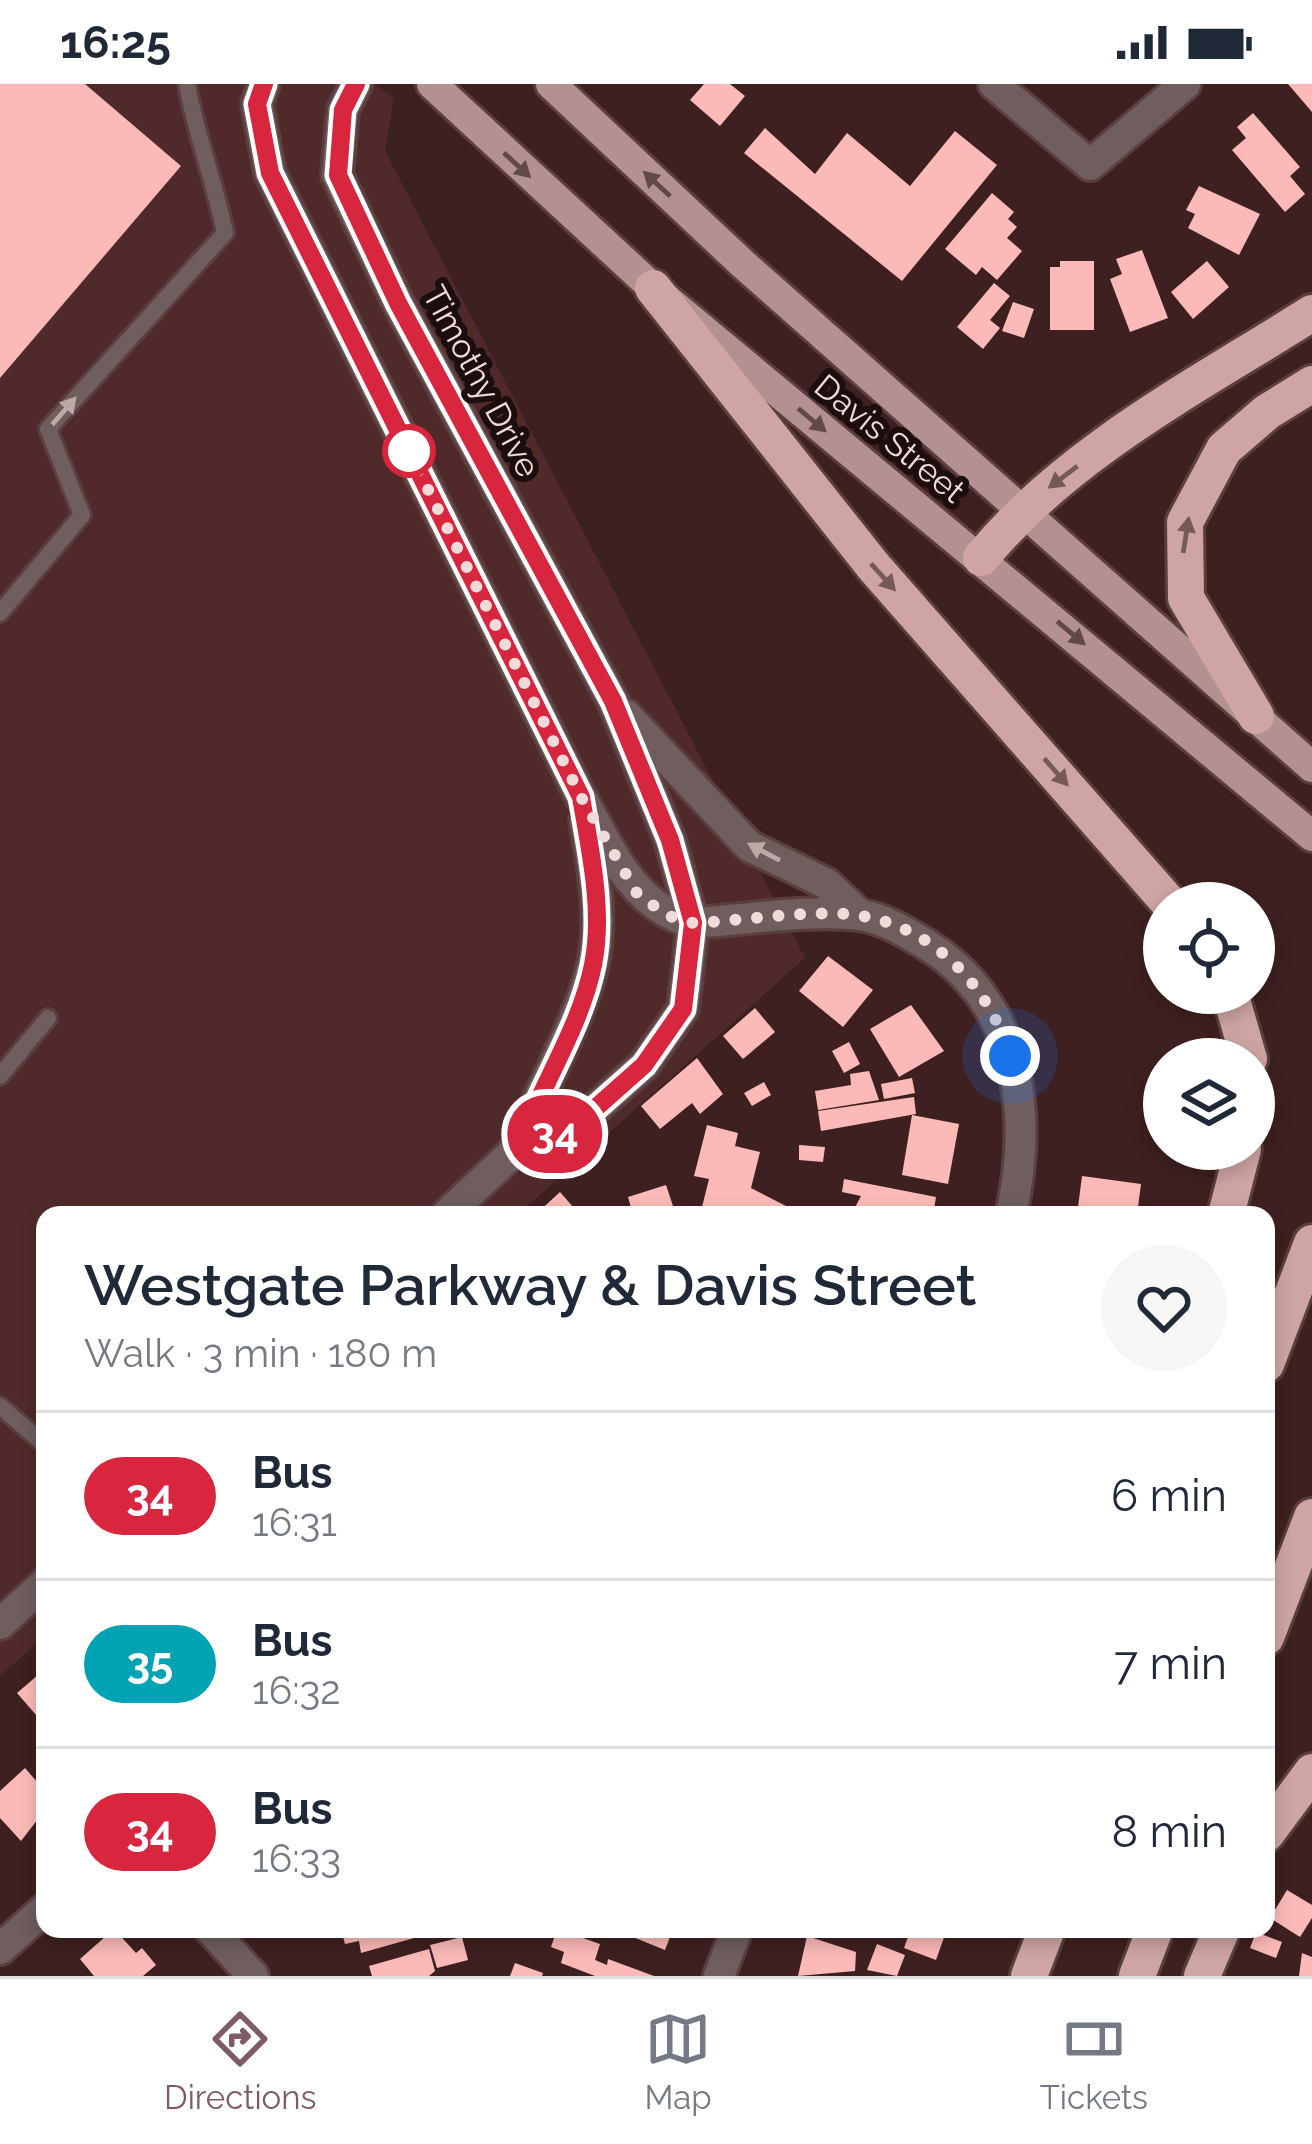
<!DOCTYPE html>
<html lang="en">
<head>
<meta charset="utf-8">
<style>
	body { margin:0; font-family:Raleway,sans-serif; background:#f6f6f7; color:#1f2937; height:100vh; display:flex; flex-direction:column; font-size:45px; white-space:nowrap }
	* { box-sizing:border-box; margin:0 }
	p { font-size:39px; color:#747a83 }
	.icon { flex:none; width:66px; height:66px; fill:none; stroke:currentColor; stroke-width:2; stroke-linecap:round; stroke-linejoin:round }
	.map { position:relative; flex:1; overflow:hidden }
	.drawer { position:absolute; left:36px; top:1122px; width:1239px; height:732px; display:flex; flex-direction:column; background:#fff; border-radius:24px; box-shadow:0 6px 18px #0003 }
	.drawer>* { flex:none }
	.badge { padding:0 24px; border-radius:39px; font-size:42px; line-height:78px }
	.controls { position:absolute; left:1143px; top:798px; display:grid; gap:24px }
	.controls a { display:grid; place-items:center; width:132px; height:132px; border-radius:50%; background:#fff; box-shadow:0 6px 18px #0003; font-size:60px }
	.you { position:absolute; width:60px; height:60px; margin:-30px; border:9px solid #fff; border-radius:50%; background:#1a73e8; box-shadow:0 0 0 18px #1a73e833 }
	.map>.badge { position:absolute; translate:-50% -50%; box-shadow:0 0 0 6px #fff }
	.round { display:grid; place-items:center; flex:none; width:126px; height:126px; border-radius:63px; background:#f6f6f7 }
	.headline { display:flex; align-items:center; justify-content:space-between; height:204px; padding:0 48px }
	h1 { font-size:57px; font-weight:600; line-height:90px }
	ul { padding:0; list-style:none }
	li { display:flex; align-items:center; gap:36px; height:168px; padding:0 48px; border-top:3px solid #e0e1e3 }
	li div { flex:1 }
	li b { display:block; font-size:45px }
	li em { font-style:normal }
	li .badge { min-width:132px; font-weight:700; text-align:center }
	.status { display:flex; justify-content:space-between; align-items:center; height:84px; padding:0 60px; background:#fff; direction:ltr }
	.status svg { height:33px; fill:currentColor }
	.tabs { display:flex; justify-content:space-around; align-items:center; height:168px; border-top:3px solid #e0e1e3; background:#fff; font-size:33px; color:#747a83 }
	.tabs a { display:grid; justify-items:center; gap:6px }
	.tabs .on { color:#7f5c64 }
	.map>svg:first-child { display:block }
	.built { fill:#502a2a }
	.building { fill:#fbbab8 }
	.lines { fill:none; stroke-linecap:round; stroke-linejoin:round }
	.service-casing { stroke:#5b3e3e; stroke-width:22 }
	.minor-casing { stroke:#5b3e3e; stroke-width:36 }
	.primary-casing { stroke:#5b3e3e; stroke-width:36 }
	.motorway-casing { stroke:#5b3e3e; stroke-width:42 }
	.service { stroke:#6f5e5d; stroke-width:16 }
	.minor { stroke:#6f5e5d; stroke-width:30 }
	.primary { stroke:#b39190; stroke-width:30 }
	.motorway { stroke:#cea5a3; stroke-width:36 }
	.oneway { fill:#604948 }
	.oneway2 { fill:#bda9a8 }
	.oneway3 { fill:#755a58 }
	.line-casing { stroke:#fff; stroke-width:27 }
	.line { stroke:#d7263d; stroke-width:18 }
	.walk { stroke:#f1dbda; stroke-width:12; stroke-dasharray:0 21.6 }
	.stop-dot { fill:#fff; stroke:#d7263d; stroke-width:6 }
	.labels { text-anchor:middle; stroke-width:12; stroke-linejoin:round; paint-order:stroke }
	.street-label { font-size:33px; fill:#f1dbda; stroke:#1c0e0e }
</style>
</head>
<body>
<div class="status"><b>16:25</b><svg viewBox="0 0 49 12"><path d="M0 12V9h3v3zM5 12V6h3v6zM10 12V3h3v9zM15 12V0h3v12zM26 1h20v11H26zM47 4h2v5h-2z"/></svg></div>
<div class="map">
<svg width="1312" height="1892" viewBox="0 0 1312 1892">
	<rect width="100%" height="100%" fill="#3f2020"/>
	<path class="built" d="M0,0H375L394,15L385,67L805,874L517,1131H45V1552L0,1592Z"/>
	<g class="building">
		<path d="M0,0H85L181,82L0,294Z"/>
		<path d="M704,0H730L745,12L720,42L690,16Z"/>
		<path d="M1288,0H1312V28Z"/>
		<path d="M1253,29L1300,83L1290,92L1305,110L1285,128L1232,66L1246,54L1237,43Z"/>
		<path d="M765,44L815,90L847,49L910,102L955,47L997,81L902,197L744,69Z"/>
		<path d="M1199,102L1260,130L1239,171L1188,144L1195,130L1186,126Z"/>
		<path d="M992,109L1014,128L1008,135L1017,143L1007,154L1022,167L997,196L982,183L976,191L945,165Z"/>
		<path d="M1142,166L1168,234L1130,248L1110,195L1122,190L1116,175Z"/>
		<path d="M1060,177H1094V246H1050V183H1060Z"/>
		<path d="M1207,177L1229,203L1193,235L1171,208Z"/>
		<path d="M994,199L1010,212L990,236L1000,244L983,265L957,243Z"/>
		<path d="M1013,218L1034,225L1024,254L1002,247Z"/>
		<path d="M828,872L873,906L843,943L799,907Z"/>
		<path d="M911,921L944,967L899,993L870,945Z"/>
		<path d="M755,924L775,948L743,975L723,952Z"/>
		<path d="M849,958L860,980L844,989L832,967Z"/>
		<path d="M697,974L723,1010L700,1030L692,1019L660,1045L641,1022Z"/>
		<path d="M869,987L879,1016L818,1026L815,1007L851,1001L850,990Z"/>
		<path d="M912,994L915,1009L884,1015L881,1000Z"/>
		<path d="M764,998L771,1011L752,1022L744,1009Z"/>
		<path d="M914,1013L916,1030L821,1047L818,1027Z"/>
		<path d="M912,1031L959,1040L948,1100L902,1091Z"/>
		<path d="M707,1041L738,1049L735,1062L760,1068L751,1104L790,1124L786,1131L701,1127L709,1095L694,1092Z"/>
		<path d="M799,1061L825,1063L823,1078L799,1076Z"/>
		<path d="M1082,1092L1141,1100L1137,1131H1077Z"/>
		<path d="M844,1095L936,1113L933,1131H851L861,1112L842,1108Z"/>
		<path d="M666,1101L676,1131H633L628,1113Z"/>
		<path d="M560,1108L580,1131H535Z"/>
		<path d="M45,1585V1637L43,1639L17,1609Z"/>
		<path d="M25,1684L45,1707V1726L21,1757L0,1734V1707Z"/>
		<path d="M1287,1806L1312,1821V1834L1300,1853L1270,1834Z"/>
		<path d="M114,1845L136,1869L142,1864L156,1881L143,1892H94L80,1875Z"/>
		<path d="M341,1845H439V1847L361,1869L359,1857L345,1860Z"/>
		<path d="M557,1845L600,1860L595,1876L607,1881L608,1875L654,1892H595L561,1879L564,1868L551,1863Z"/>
		<path d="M613,1845H673L665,1866Z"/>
		<path d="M911,1845H947L936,1876L904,1864Z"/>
		<path d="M1256,1848L1282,1858L1276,1874L1250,1864Z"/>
		<path d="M807,1852L856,1868L855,1887L798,1892Z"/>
		<path d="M462,1853L468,1876L437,1884L430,1861Z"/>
		<path d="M877,1860L905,1871L897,1892L867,1886Z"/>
		<path d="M429,1865L435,1887L429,1892H372L369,1882Z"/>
		<path d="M1302,1869L1312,1873V1892H1299Z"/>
		<path d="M515,1879L543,1889L542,1892H510Z"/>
	</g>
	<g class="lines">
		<defs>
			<g id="service">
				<path d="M0,529L82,431L48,345L225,149C215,98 196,52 187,0"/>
				<path d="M0,992L48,934"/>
				<path d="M0,1322L45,1361"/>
			</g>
			<g id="minor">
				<path d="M264,0L257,20L270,89L581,713C611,765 631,822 693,839C746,836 807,825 860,831C883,834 907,849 927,861C1021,919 1033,1031 1011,1131"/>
				<path d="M356,0L343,26L337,91L398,219L613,617L670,756L693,839L683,925L644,981L573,1044L519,1063L446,1131"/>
				<path d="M994,0L1090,81L1185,0"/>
				<path d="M626,631L749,762L827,800L860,831"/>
				<path d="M519,1063C540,1002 576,947 592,884C604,838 593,782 585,737"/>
				<path d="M0,1540L45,1499"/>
				<path d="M210,1845L253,1892"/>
				<path d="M0,1865L45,1825"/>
				<path d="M719,1892L737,1845"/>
			</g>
			<g id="primary">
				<path d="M432,0L653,204L1312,752"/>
				<path d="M551,0L743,180L1312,683"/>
			</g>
			<g id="motorway">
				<path d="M653,204L874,483L1169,819"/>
				<path d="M981,474C1068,368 1197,302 1312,229"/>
				<path d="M1256,632L1186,514L1185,438L1224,365L1267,328L1312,300"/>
				<path d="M1230,909L1249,975"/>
				<path d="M1226,1131L1243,1065"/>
				<path d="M1266,1280L1312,1159"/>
				<path d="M1266,1553L1312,1433"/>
				<path d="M1266,1750L1312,1688"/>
				<path d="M1029,1892L1047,1845"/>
				<path d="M1137,1892L1155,1845"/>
				<path d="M1202,1892L1222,1845"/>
			</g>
		</defs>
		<use href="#service" class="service-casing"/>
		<use href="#minor" class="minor-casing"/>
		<use href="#primary" class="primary-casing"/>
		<use href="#motorway" class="motorway-casing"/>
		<use href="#service" class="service"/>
		<use href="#minor" class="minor"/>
		<use href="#primary" class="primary"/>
		<use href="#motorway" class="motorway"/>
	</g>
	<defs><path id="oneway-solid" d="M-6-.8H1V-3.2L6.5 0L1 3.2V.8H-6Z" transform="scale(3)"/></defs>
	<g class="oneway">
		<use href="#oneway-solid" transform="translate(517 81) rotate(43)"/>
		<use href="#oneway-solid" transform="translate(657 100) rotate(-137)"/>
		<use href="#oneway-solid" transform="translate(812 336) rotate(40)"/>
		<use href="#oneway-solid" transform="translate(1071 549) rotate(40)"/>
	</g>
	<g class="oneway2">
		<use href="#oneway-solid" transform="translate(64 327) rotate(-49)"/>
		<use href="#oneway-solid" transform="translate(764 768) rotate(-152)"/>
	</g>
	<g class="oneway3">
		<use href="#oneway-solid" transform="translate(1063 393) rotate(143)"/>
		<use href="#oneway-solid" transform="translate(1186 451) rotate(-81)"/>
		<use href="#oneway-solid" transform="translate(883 493) rotate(48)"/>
		<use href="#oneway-solid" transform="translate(1056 688) rotate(49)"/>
	</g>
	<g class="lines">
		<defs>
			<path id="line" d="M264,0L257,20L270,89L581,713C590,766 604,827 593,881C580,945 540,1002 519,1064L573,1044L644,981L683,925L693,839L670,756L613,617L398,219L338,91L343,26L356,0"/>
		</defs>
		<use href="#line" class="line-casing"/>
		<use href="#line" class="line"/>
		<path class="walk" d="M409,367L581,713L638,811L669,832L693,839C740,837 819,824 862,832C935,844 990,904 1010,972"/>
	</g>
	<circle class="stop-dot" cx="409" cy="367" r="24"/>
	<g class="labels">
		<g class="street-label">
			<text transform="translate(482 297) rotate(62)" y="12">Timothy Drive</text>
			<text transform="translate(890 354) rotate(39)" y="12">Davis Street</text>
		</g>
	</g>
</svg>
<div class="controls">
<a><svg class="icon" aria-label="locate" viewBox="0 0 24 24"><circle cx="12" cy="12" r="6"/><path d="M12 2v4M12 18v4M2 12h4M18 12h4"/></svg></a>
<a><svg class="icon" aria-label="layers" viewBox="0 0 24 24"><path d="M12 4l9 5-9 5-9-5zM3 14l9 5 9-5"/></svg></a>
</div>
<div class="you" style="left:1010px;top:972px"></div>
<b class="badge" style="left:555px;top:1050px;background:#d7263d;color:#fff">34</b>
<section class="drawer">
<div class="headline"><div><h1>Westgate Parkway &amp; Davis Street</h1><p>Walk · 3 min · 180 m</p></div><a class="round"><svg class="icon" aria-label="heart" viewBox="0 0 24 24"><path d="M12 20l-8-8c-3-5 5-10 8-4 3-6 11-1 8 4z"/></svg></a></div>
<ul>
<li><span class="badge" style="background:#d7263d;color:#fff">34</span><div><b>Bus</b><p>16:31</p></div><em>6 min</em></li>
<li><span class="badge" style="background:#00a3b4;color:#fff">35</span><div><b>Bus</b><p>16:32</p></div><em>7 min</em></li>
<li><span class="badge" style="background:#d7263d;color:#fff">34</span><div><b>Bus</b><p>16:33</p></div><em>8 min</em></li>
</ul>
</section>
</div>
<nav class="tabs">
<a class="on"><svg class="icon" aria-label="directions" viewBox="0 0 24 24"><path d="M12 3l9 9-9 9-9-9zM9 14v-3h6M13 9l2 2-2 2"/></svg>Directions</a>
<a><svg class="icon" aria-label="map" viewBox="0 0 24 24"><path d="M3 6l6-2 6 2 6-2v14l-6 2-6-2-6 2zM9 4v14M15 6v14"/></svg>Map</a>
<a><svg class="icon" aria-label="tickets" viewBox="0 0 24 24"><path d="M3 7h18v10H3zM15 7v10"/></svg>Tickets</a>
</nav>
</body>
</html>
